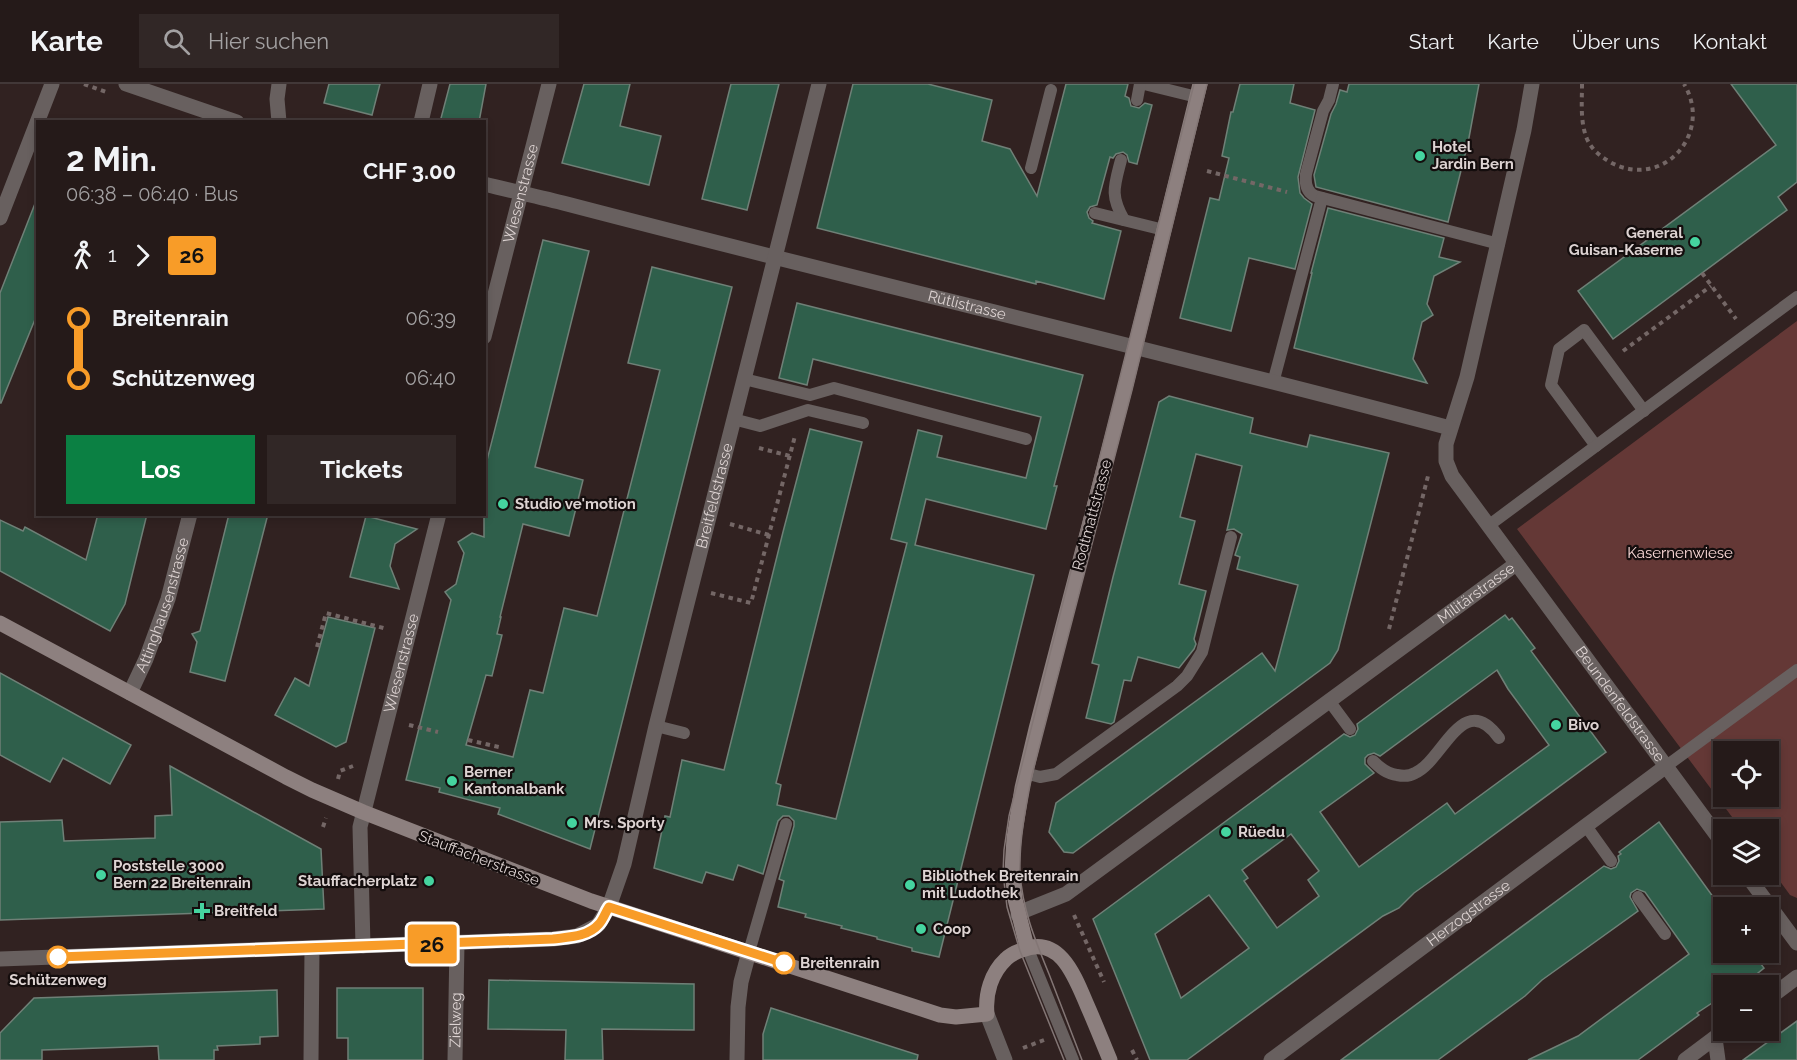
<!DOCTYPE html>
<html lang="de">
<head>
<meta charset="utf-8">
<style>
	body { margin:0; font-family:Raleway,sans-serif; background:#312726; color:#f1f3f6; height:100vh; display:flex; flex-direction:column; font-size:22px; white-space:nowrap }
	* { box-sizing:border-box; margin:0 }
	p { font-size:20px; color:#a3a1a2 }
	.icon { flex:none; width:33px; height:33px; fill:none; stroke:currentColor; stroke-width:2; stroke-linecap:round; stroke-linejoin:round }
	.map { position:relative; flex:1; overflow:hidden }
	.sheet { position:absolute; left:36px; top:36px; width:450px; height:396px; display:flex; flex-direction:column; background:#251a19; border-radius:0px; box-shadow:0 3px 9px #0003,0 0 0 2px #423838 }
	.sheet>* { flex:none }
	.badge { padding:0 12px; border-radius:4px; font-size:21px; line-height:39px }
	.buttons { position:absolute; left:1713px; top:657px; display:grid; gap:12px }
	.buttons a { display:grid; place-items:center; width:66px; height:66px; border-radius:0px; background:#251a19; box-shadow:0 3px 9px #0003,0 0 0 2px #423838; font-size:30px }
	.map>.badge { position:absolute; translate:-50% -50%; box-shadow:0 0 0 3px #fff }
	.legs { display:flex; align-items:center; gap:9px; height:66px; padding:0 30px; font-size:20px }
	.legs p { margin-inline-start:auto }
	.head { display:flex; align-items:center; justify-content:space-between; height:102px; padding:0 30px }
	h1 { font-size:33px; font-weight:700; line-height:45px }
	.action { display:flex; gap:12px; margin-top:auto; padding:12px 30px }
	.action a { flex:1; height:69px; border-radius:0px; background:#0b8043; color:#fff; font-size:24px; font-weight:700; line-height:69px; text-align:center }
	.action a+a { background:#312726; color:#f1f3f6 }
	ul { padding:0 30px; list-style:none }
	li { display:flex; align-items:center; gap:21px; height:60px; font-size:22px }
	li i { display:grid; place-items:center; width:9px; height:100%; margin:0 8px; background:currentColor }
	li i::after { content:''; width:15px; height:15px; margin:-8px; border:4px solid; border-radius:50%; background:#251a19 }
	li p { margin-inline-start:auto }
	li:first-child i { background:linear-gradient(#0000 50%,currentColor 0) }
	li:last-child i { background:linear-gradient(currentColor 50%,#0000 0) }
	header { display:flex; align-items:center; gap:36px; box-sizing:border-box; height:84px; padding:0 30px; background:#251a19; border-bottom:2px solid #423838 }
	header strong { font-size:28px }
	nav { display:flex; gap:33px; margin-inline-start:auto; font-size:21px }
	.search { width:420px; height:54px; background:#312726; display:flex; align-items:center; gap:15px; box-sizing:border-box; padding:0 21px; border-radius:0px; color:#a3a1a2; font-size:22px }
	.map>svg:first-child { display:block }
	.green { fill:#643836; fill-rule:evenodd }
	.building { fill:#2f5f4b; stroke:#6f8077; stroke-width:1.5; fill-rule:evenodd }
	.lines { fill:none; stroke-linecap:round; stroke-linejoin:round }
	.path { stroke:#746766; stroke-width:4; stroke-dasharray:4.5 4.5; stroke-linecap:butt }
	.lane { stroke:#68605f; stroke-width:12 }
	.street { stroke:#68605f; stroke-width:15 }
	.secondary { stroke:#8d807f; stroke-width:15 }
	.tram { stroke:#837675; stroke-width:1.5 }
	.line-1-casing { stroke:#fff; stroke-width:14 }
	.line-1 { stroke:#f89c28; stroke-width:9 }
	.poi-dot { fill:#45d49f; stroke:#140d0d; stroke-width:2 }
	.stop-1-dot { fill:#fff; stroke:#f89c28; stroke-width:3 }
	.labels { text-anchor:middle; stroke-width:4.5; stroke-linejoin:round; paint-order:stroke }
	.poi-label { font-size:15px; font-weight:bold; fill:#ddd3d2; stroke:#140d0d; text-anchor:start }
	.street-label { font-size:15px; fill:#ddd3d2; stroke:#140d0d }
	.park-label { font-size:15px; fill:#fddbd9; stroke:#140d0d }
	.stop-label { font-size:15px; font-weight:bold; fill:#ddd3d2; stroke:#140d0d; text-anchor:start }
</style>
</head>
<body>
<header>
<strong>Karte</strong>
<div class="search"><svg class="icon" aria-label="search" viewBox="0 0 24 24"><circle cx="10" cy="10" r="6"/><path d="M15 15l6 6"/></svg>Hier suchen</div>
<nav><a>Start</a><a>Karte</a><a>Über uns</a><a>Kontakt</a></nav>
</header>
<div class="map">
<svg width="1797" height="976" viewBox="0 0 1797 976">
	<rect width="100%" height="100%" fill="#312221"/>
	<path class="green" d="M1797,237V814L1790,811L1769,782L1768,746L1741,745L1517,445ZM1724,668H1768V712H1724Z"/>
	<g class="building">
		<path d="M329,0H380L372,31L324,19Z"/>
		<path d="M450,0H486L479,38H440Z"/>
		<path d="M584,0H630L620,42L661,52L649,101L562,79Z"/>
		<path d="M731,0H779L747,126L702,115Z"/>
		<path d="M853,0H928L992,16L982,57L1010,65L1037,112L1066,0H1128L1125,12L1129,14L1131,22L1139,24L1145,19L1152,21L1137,80L1129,78L1127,71L1123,68L1116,70L1113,74L1110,73L1097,121L1090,123L1087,128L1089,134L1093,137L1092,139L1121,147L1104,215L1036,197V200L817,144Z"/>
		<path d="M1240,0H1294L1290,19L1315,26L1298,93L1300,109L1304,114L1312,120L1295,185L1249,174L1231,247L1180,234L1210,114L1219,116L1229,74L1222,72L1231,28H1233Z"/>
		<path d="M1349,0H1479L1468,59L1448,138L1316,103L1314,91L1331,30L1336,20L1340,6L1347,8Z"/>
		<path d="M1731,0H1797V98L1778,113L1787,126L1613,255L1578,207L1776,61Z"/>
		<path d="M36,117L38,118V228L1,319H0V209Z"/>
		<path d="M1328,124L1444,154L1439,173L1460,178L1434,192L1427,220L1433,231L1422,238L1413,275L1427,299L1294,264L1312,189H1311Z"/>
		<path d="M543,156L589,167L535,383L583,396L569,452L523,440L500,533H501L497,550L502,551L492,592L486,591L466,661L513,673L530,606L543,609L564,524L597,532L660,286L628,279L652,183L732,203L590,765L498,730L500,724L439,708L440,704L406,696L451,516L445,508L456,500L464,469L458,458L472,449L484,453V388Z"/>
		<path d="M797,219L1083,291L1054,402H1057L1046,445L926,415L915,461L1034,491L939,873L912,867V864L877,855V853L841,844L842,842L805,833L806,830L778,823L784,797L779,795L794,742V737L789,732H783L778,737L763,790L738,781L733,796L706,788L702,799L654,784L665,732L670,733L682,676L724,686L783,448L810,345L862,358L776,699L781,701L777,721L836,735L907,459L891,455L918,346L942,352L937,373L1026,394L1041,333L813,275L807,301L779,294Z"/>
		<path d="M1169,312L1253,334L1250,349L1307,363L1310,351L1389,369L1338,566L1330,579L1073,769L1064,768L1049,748L1056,719L1262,569L1275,587L1298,501L1237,485L1240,473L1235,471L1242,450L1234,445L1227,446L1242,382L1196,370L1180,433L1195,437L1179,500L1206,507L1194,555L1196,560L1194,565L1179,584L1138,573L1131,597L1124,596L1114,638L1111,640L1086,634L1099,581L1092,579L1113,493L1159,318Z"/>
		<path d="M98,430H147L125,520L110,547L0,487V436L23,447L25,443L86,476Z"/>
		<path d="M229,430H268L225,597L190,588L197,558L192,550L200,547Z"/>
		<path d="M366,432L417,445L395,460L390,482L399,505L350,493Z"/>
		<path d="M1505,531L1509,536L1512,534L1535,564L1531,567L1606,668L1446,786L1414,809L1399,824L1383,832L1187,976H1150L1093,835L1344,650L1350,653L1355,651L1358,645L1357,640ZM1497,586L1508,605L1549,661L1455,730L1447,719L1359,783L1320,728L1374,689L1365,680V674L1368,671L1374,669L1380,672ZM1291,750L1319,787L1308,796L1319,812L1277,844L1244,797L1248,794L1242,786ZM1209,811L1249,864L1181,914L1155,850Z"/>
		<path d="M328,533L375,544L346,658L336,663L275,631L295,594L309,602Z"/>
		<path d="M0,589L131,661L110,700L63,674L50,698L0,671Z"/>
		<path d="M170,682L321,765L324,825L0,836V738L62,736L64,757L155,754V732L172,731Z"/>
		<path d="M1659,738L1724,828V868H1752L1764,884L1742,902H1724V911L1697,929L1699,931L1638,976H1528L1578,952L1689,870L1645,808L1637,805L1631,809L1630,813L1638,827L1542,896L1525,912L1438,976H1341L1604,782L1611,785L1616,783L1619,777L1618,772L1621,770L1619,768Z"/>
		<path d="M489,896L694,900V946L602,945L603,976H565L566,946L488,945Z"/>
		<path d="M337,904H423V976H348V954H337Z"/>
		<path d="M277,906L278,952L260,953V960L217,962L218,966H214V976H159L158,962L42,966V976H0V949L34,914Z"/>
		<path d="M771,924L918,971L917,976H763V950Z"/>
		<path d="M1797,937V976H1743Z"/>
	</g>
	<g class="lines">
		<g class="path">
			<path d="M84,0L106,8"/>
			<path d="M1582,0C1582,18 1580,38 1587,55C1592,66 1600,72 1610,78C1662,107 1714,50 1684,0"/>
			<path d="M1207,87L1287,108"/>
			<path d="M1702,189L1736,235"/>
			<path d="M1623,267L1711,202"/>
			<path d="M759,364L790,372"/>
			<path d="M730,440L769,451"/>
			<path d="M711,509L751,519L795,352"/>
			<path d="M1389,545L1428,392"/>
			<path d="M317,563L326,529L387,545"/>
			<path d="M409,641L438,648"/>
			<path d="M468,656L499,663"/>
			<path d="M338,695L340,687L353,682"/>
			<path d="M323,743L326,734"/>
			<path d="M1074,831L1104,898"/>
			<path d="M1023,964L1044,956"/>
			<path d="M1132,966L1137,976"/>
		</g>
		<g class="lane">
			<path d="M1144,0L1197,13"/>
			<path d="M1333,0L1329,16L1323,27L1306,90C1305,99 1306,108 1315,112L1499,160"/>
			<path d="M1137,16L1140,0"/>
			<path d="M1121,76C1114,103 1110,111 1124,136"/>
			<path d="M1031,84L1051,6"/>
			<path d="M1095,129L1164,146"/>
			<path d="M744,295L810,311L834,304L1026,355"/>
			<path d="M1273,299L1322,114"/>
			<path d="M733,335L760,342L808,326L863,339"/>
			<path d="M1596,362L1551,301L1559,265L1584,246L1644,327"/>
			<path d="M1488,442L1797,213"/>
			<path d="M1330,618L1350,645"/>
			<path d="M656,642L684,649"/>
			<path d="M1373,677C1380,684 1387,690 1397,691C1402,692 1410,692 1415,689C1443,677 1463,604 1499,654"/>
			<path d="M1665,683L1797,586"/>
			<path d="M1025,689L1040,693L1056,690L1177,602L1187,592L1202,568L1231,453"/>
			<path d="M1586,742L1611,777"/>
			<path d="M1638,813L1665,850"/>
			<path d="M1027,863L1073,976"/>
			<path d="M749,868L786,740"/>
		</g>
		<g class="street">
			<path d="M126,0L237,38"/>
			<path id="s1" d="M1532,0L1524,46L1467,293L1446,360V377L1452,392L1724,761"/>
			<path d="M279,38L277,15L279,0"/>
			<path d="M421,38L430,0"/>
			<path id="s2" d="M484,100C512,107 540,113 567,120C861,197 1157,266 1450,344"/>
			<path d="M0,134L52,0"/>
			<path id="s3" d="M484,253L549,0"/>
			<path id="s4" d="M130,609L146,575L168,515L190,430"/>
			<path d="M1746,790L1797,859"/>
			<path id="s5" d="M1018,831L1026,826L1066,810L1516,480"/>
			<path id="s6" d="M363,862L360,743L439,430"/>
			<path id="s7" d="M0,875L553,855L577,852L598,841L609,823L624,780L656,642L819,0"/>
			<path d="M1768,915L1797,893"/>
			<path d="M987,930L1005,976"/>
			<path d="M1715,954L1718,976"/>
			<path d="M311,976L312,864"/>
			<path id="s8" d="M455,976L457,859"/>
			<path d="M737,976L738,923L741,898L749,868"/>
			<path id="s9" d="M1271,976L1665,683"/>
			<path d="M1685,976L1725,946"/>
		</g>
		<g class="secondary">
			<path d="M0,539L286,693L312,706L363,728L591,817L940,931L956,933L987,930C985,910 991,889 1006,875C1011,870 1016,868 1022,866C1060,850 1075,893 1087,921C1095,939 1102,957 1110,976"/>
			<path d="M1027,863L1015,815L1012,787L1014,754L1022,704L1036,645L1125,304L1200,0"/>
		</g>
		<g class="tram">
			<path d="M1064,976L1020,867L1007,823L1003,789L1004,766L1009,732L1194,0"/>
			<path d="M1082,976C1071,947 1060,918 1049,890C1035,856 1022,824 1020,788C1019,755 1026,723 1032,691L1132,306L1207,0"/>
		</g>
	</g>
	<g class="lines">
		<defs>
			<path id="line-1" d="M58,873L553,855C568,853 588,853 599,840C603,836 605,829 609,823L784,879"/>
		</defs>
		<use href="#line-1" class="line-1-casing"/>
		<use href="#line-1" class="line-1"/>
	</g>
	<g class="poi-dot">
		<circle cx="1420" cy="72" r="6"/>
		<circle cx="1695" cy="158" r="6"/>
		<circle cx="503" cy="420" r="6"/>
		<circle cx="1556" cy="641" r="6"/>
		<circle cx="452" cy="697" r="6"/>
		<circle cx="572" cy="739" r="6"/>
		<circle cx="1226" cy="748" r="6"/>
		<circle cx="101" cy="791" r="6"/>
		<circle cx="429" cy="797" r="6"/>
		<circle cx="910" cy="801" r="6"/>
		<path d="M199 818h6v6h6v6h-6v6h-6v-6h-6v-6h6z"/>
		<circle cx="921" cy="845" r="6"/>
	</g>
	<g class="stop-1-dot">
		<circle cx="58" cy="873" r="10"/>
		<circle cx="784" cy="879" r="10"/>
	</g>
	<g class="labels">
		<g class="poi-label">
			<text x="1432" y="68">Hotel<tspan x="1432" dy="17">Jardin Bern</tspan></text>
			<text x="1683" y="154" text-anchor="end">General<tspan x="1683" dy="17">Guisan-Kaserne</tspan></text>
			<text x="515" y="425">Studio ve'motion</text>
			<text x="1568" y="646">Bivo</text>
			<text x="464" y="693">Berner<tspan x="464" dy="17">Kantonalbank</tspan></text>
			<text x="584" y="744">Mrs. Sporty</text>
			<text x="1238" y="753">Rüedu</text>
			<text x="113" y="787">Poststelle 3000<tspan x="113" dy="17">Bern 22 Breitenrain</tspan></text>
			<text x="922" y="797">Bibliothek Breitenrain<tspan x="922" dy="17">mit Ludothek</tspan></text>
			<text x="417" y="802" text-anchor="end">Stauffacherplatz</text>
			<text x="214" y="832">Breitfeld</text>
			<text x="933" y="850">Coop</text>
		</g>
		<g class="street-label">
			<text dy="5" stroke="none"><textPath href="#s3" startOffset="148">Wiesenstrasse</textPath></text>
			<text dy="5" stroke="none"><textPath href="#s2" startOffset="498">Rütlistrasse</textPath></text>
			<text dy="5" stroke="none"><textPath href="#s7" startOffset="1047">Breitfeldstrasse</textPath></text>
			<text transform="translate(1092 431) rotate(-75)" y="5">Rodtmattstrasse</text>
			<text dy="5" stroke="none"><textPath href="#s5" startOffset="561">Militärstrasse</textPath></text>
			<text dy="5" stroke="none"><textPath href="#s4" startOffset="94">Attinghausenstrasse</textPath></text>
			<text dy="5" stroke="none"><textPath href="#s6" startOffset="288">Wiesenstrasse</textPath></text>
			<text dy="5" stroke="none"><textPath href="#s1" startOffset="687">Beundenfeldstrasse</textPath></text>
			<text transform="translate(479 774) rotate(21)" y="5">Stauffacherstrasse</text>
			<text dy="5" stroke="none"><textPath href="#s9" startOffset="246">Herzogstrasse</textPath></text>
			<text dy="5" stroke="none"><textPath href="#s8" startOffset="40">Zielweg</textPath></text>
		</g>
		<g class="park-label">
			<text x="1680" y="474">Kasernenwiese</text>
		</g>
		<g class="stop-label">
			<text x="800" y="884">Breitenrain</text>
			<text x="58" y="901" text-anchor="middle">Schützenweg</text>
		</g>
	</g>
</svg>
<div class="buttons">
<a><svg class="icon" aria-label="locate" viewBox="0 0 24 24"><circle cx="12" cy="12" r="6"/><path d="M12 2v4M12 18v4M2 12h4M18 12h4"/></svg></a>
<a><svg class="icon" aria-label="layers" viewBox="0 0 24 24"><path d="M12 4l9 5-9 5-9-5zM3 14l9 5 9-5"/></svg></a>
<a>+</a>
<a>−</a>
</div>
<b class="badge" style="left:432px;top:860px;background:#f89c28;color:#111">26</b>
<section class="sheet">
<div class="head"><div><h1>2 Min.</h1><p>06:38 – 06:40 · Bus</p></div><b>CHF 3.00</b></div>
<div class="legs"><svg class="icon" aria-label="walk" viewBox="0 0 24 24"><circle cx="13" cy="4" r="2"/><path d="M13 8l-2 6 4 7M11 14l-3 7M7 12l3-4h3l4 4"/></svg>1<svg class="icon" aria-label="forward" viewBox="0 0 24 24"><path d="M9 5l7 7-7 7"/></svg><b class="badge" style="background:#f89c28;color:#111">26</b></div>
<ul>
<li><i style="color:#f89c28"></i><b>Breitenrain</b><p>06:39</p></li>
<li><i style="color:#f89c28"></i><b>Schützenweg</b><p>06:40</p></li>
</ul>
<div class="action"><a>Los</a><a>Tickets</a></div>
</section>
</div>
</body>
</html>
